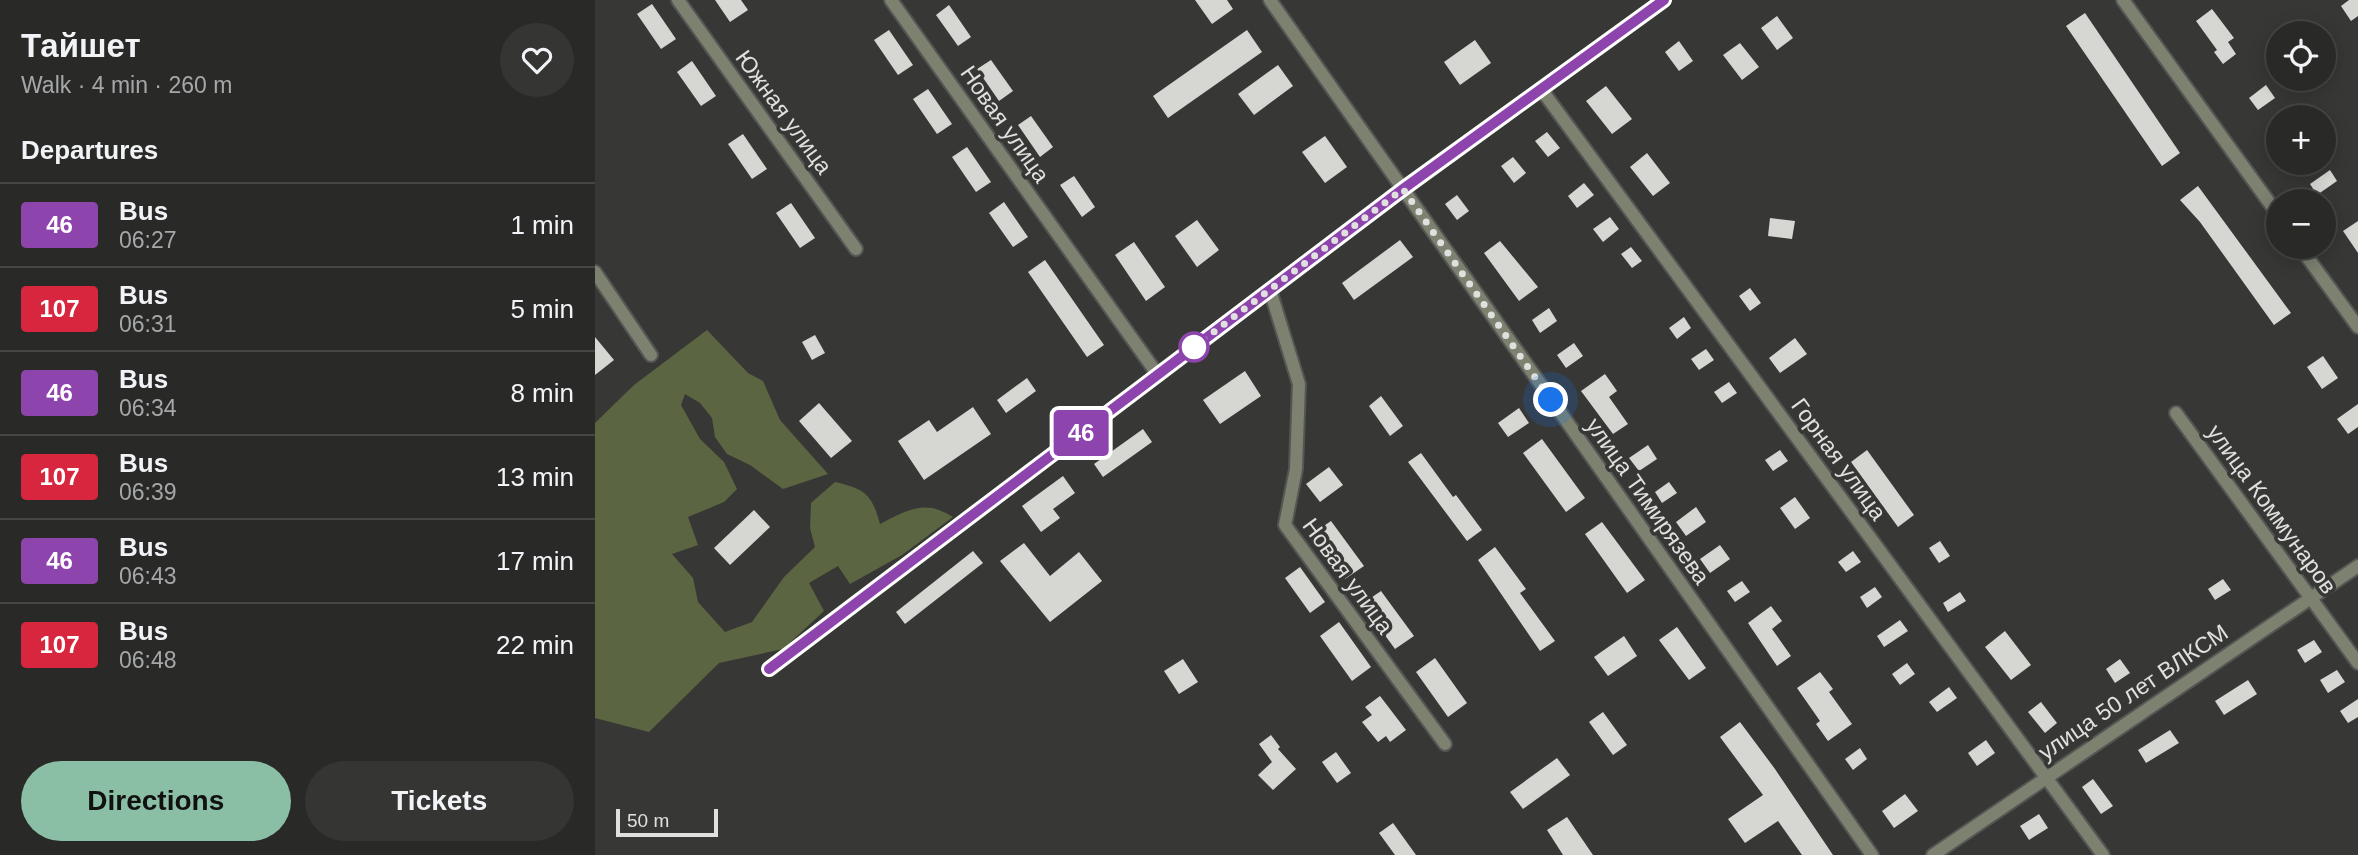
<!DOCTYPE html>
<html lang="en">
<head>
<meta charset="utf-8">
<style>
	body { margin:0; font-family:Arial,sans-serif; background:#353634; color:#f1f3f6; height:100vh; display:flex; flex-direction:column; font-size:26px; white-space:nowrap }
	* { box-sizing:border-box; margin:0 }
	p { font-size:23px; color:#a5a7a8 }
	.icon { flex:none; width:38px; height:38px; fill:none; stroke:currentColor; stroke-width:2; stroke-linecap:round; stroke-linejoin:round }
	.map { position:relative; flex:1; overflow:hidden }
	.sheet { display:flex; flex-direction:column; background:#292a28; width:595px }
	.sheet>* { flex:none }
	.badge { padding:0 14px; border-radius:5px; font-size:24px; line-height:46px }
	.controls { position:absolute; left:1671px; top:21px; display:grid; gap:14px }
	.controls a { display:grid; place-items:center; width:70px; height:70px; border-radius:50%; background:#292a28; box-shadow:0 4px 18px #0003,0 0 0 2px #454645; font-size:35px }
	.scale { position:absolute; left:21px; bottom:18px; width:102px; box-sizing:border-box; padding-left:7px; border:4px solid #e0e1df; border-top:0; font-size:19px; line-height:24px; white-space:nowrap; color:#e0e1df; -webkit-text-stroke:5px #373835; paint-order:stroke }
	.you { position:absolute; width:35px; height:35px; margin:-18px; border:5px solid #fff; border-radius:50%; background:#1a73e8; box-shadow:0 0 0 10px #1a73e833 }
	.map>.badge { position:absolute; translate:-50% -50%; box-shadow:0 0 0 4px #fff }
	h2 { padding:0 21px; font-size:26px; line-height:63px }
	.round { display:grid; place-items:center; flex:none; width:74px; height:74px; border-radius:37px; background:#353634 }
	.summary { display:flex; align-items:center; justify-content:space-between; height:119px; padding:0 21px }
	h1 { font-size:33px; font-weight:700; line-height:52px }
	.action { display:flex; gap:14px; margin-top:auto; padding:14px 21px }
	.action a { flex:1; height:80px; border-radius:42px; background:#8abfa5; color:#111; font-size:28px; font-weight:700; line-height:80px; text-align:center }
	.action a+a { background:#353634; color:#f1f3f6 }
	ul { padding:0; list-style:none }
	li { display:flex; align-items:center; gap:21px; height:84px; padding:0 21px; border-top:2px solid #454645 }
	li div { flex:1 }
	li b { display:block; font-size:26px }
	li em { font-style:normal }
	li .badge { min-width:77px; font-weight:700; text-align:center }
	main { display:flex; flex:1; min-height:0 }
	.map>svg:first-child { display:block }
	.forest { fill:#5c6541 }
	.building { fill:#d6d7d3 }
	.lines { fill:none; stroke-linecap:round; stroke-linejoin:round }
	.street-casing { stroke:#555654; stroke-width:16 }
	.street { stroke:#7c8170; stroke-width:12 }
	.line-casing { stroke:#fff; stroke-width:16 }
	.line { stroke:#8e44ad; stroke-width:10 }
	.walk { stroke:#e0e1df; stroke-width:7; stroke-dasharray:0 12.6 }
	.stop-dot { fill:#fff; stroke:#8e44ad; stroke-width:3.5 }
	.labels { text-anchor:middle; stroke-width:7; stroke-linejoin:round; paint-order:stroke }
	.street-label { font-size:23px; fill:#e0e1df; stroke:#373835 }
</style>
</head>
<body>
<main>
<section class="sheet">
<div class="summary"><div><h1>Тайшет</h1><p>Walk · 4 min · 260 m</p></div><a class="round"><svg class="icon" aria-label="heart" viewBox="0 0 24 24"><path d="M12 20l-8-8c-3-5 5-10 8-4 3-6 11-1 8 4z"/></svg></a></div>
<h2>Departures</h2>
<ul>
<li><span class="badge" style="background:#8e44ad;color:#fff">46</span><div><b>Bus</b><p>06:27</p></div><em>1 min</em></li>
<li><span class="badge" style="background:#d7263d;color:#fff">107</span><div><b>Bus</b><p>06:31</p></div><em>5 min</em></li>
<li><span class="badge" style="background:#8e44ad;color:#fff">46</span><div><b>Bus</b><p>06:34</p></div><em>8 min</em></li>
<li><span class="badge" style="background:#d7263d;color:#fff">107</span><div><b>Bus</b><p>06:39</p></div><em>13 min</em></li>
<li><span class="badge" style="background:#8e44ad;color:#fff">46</span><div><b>Bus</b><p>06:43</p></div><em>17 min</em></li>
<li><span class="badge" style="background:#d7263d;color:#fff">107</span><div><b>Bus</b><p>06:48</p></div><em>22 min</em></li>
</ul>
<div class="action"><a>Directions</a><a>Tickets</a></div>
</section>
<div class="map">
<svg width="1763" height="855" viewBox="0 0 1763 855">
	<rect width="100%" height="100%" fill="#373835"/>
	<path class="forest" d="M112,330L153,373L168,381L185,420L233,474L188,489L155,465L132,454L120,437L117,418L105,403L90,394L86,405L105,439L129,462L142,489L129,502L93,517L103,545L77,554L98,578L103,602L130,632L157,622L189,577L220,547L215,528L216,503L240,482C270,489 277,494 285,524C312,510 330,499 358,517L307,555L255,584L243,566L214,583L229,611L188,649L124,663L54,732L0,718V423L39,385Z"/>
	<g class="building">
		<path d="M120,0H146L153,10L135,22Z"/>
		<path d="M600,0H632L638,9L617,24Z"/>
		<path d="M1754,0H1763V16L1756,21L1746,6Z"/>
		<path d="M57,4L81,39L66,49L42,14Z"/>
		<path d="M354,5L376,37L363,46L341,15Z"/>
		<path d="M1617,9L1639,38L1633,42L1641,54L1628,64L1619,52L1622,50L1601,21Z"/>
		<path d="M1490,13L1585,153L1567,166L1471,26Z"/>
		<path d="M1182,16L1198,38L1182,50L1166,28Z"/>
		<path d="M294,30L318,65L303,75L279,40Z"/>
		<path d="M652,30L667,52L573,118L558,96Z"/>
		<path d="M880,40L896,63L865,85L849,62Z"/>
		<path d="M1084,41L1098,61L1084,71L1070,52Z"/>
		<path d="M1145,43L1164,67L1147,80L1128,55Z"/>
		<path d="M396,60L418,91L404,101L382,69Z"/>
		<path d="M97,61L121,96L106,106L82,72Z"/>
		<path d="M683,65L698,86L659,115L643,94Z"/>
		<path d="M1671,85L1680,98L1663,110L1654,98Z"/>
		<path d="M1011,86L1037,119L1017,134L991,101Z"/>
		<path d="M333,89L357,124L342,134L318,99Z"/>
		<path d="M436,116L458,147L445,157L423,125Z"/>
		<path d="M952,132L965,148L953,157L940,141Z"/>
		<path d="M148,134L172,169L157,179L133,144Z"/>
		<path d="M730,136L752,167L730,183L707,152Z"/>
		<path d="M372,147L396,182L381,192L357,157Z"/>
		<path d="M1052,153L1075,183L1058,196L1035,167Z"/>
		<path d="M918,157L931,173L919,183L906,166Z"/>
		<path d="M1735,170L1742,181L1722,195L1715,184Z"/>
		<path d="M479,176L500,207L487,217L465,185Z"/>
		<path d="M989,183L999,195L982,208L973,196Z"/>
		<path d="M1603,186L1696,313L1679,325L1605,222L1585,200Z"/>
		<path d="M862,195L874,211L862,220L850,204Z"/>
		<path d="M409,202L433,237L418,247L394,213Z"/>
		<path d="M196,203L220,238L205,248L181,213Z"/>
		<path d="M1015,217L1024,229L1008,242L998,229Z"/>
		<path d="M1175,218L1200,221L1197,239L1173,236Z"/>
		<path d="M602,220L624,250L602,267L580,236Z"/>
		<path d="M1763,221V253L1748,231Z"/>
		<path d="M805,240L818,257L759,300L747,283Z"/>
		<path d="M905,241L943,287L924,301L889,253Z"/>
		<path d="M539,242L570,287L551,301L520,255Z"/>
		<path d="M1036,247L1047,261L1037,268L1026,254Z"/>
		<path d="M450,260L509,345L492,357L433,272Z"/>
		<path d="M1155,288L1166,303L1155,311L1144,296Z"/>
		<path d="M954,308L962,321L945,333L937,320Z"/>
		<path d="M1089,317L1096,328L1082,339L1074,328Z"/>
		<path d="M220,335L230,353L217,360L207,342Z"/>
		<path d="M0,337L19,360L0,375Z"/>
		<path d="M1200,338L1212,354L1185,373L1174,358Z"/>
		<path d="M979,343L988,356L971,368L962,355Z"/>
		<path d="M1111,349L1119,360L1104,370L1096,359Z"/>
		<path d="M1728,356L1743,378L1727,389L1712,367Z"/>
		<path d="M650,371L666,396L625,424L608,400Z"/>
		<path d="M1010,374L1022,391L1014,397L1033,424L1018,434L986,391Z"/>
		<path d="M432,378L441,391L411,413L402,400Z"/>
		<path d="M1134,382L1142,393L1127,403L1119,392Z"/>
		<path d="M786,396L808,426L795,436L774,406Z"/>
		<path d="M224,403L257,441L236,458L204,421Z"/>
		<path d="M1763,404V427L1753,434L1742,419Z"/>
		<path d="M378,407L396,434L329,480L303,441L334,420L342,432Z"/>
		<path d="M924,408L934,423L913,437L903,423Z"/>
		<path d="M548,429L557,442L508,477L499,464Z"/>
		<path d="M947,439L990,498L971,512L928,453Z"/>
		<path d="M1053,445L1062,459L1044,471L1034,458Z"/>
		<path d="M1185,450L1193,461L1178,471L1170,460Z"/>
		<path d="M1272,450L1319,515L1303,527L1256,462Z"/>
		<path d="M826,453L858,497L861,495L887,530L872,541L813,462Z"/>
		<path d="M734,467L748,485L725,502L711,484Z"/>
		<path d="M468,476L480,493L458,509L465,518L446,532L427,506Z"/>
		<path d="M1074,482L1082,493L1067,503L1060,492Z"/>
		<path d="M1200,497L1215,518L1200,529L1185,508Z"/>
		<path d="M1101,507L1111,522L1091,536L1081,522Z"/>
		<path d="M159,510L175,527L135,565L119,548Z"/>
		<path d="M736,521L769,566L750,579L717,534Z"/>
		<path d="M1007,522L1050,580L1032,593L990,534Z"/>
		<path d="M1345,541L1355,556L1344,563L1334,548Z"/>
		<path d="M429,543L455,576L484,552L507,581L455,622L405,561Z"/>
		<path d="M1125,545L1135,559L1115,573L1105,559Z"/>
		<path d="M900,547L931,589L925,593L960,641L945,651L883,560Z"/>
		<path d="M378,551L388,563L310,624L301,612Z"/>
		<path d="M1258,551L1266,562L1251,572L1243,562Z"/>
		<path d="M705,567L730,602L715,613L690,578Z"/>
		<path d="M1628,579L1636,590L1620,600L1613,589Z"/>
		<path d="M1147,581L1155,592L1140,602L1132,591Z"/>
		<path d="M1280,587L1287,597L1272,608L1265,597Z"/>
		<path d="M786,591L819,636L800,649L767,604Z"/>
		<path d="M1365,592L1371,601L1353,612L1348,603Z"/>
		<path d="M1176,606L1187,621L1177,629L1196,656L1182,666L1153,623Z"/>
		<path d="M1305,620L1313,631L1289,647L1282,636Z"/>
		<path d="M744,622L776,667L757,681L725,636Z"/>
		<path d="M1082,627L1111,668L1094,680L1064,640Z"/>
		<path d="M1410,631L1436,665L1416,680L1390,647Z"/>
		<path d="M1029,636L1042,656L1013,676L999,657Z"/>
		<path d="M1719,640L1727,652L1710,663L1702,650Z"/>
		<path d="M840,658L872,703L853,717L821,672Z"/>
		<path d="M588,659L603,682L584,694L569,671Z"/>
		<path d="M1525,659L1535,673L1520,683L1511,669Z"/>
		<path d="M1312,663L1320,674L1305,685L1297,674Z"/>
		<path d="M1742,670L1750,682L1733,693L1725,680Z"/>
		<path d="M1225,672L1238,689L1234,692L1257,724L1233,741L1221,724L1225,721L1202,688Z"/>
		<path d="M1653,680L1662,694L1629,715L1620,701Z"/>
		<path d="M1354,687L1362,698L1342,712L1334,702Z"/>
		<path d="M785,696L811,730L795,742L791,736L783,742L767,722L777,715L770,707Z"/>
		<path d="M1763,699V717L1753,723L1745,711Z"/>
		<path d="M1446,702L1462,723L1450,733L1433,712Z"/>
		<path d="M1008,712L1032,745L1018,755L994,722Z"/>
		<path d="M1145,722L1180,769L1238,855H1207L1183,821L1150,843L1133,819L1168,795L1125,737Z"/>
		<path d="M1575,730L1584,743L1551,763L1543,750Z"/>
		<path d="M676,735L685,747L683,749L701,769L678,790L663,775L677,762L664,744Z"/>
		<path d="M1391,740L1400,753L1382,766L1373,753Z"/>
		<path d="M1265,748L1272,759L1258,770L1250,759Z"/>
		<path d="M741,752L756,773L742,783L727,762Z"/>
		<path d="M962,758L975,775L928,809L915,792Z"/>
		<path d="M1498,779L1518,806L1506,814L1487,787Z"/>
		<path d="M1310,794L1323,811L1299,828L1287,811Z"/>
		<path d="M1444,814L1453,828L1434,840L1425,826Z"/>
		<path d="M972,817L998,855H968L952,830Z"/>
		<path d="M798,823L821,855H800L784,833Z"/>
	</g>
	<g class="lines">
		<defs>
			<g id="street">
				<path d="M83,0L261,249"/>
				<path d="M296,0L563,375"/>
				<path d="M675,0L1277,855"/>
				<path d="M1528,0L1684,216"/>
				<path d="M946,89L1508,855"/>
				<path d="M1705,247L1763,327"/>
				<path d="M0,272L56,355"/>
				<path d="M675,290L704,384L701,469L690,525L850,744"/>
				<path d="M1581,413L1763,663"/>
				<path d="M174,669L808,189L1069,0"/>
				<path d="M1338,855L1763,566"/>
			</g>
		</defs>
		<use href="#street" class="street-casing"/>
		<use href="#street" class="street"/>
	</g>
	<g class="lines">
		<defs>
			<path id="line" d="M174,669L808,189L1069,0"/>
		</defs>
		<use href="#line" class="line-casing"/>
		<use href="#line" class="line"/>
		<path class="walk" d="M599,347L808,189L956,400"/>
	</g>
	<circle class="stop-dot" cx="599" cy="347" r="14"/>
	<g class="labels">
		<g class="street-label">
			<text transform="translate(189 112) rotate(54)" y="8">Южная улица</text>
			<text transform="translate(410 124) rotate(55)" y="8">Новая улица</text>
			<text transform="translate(1244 459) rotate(54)" y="8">Горная улица</text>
			<text transform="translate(1053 501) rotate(55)" y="8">улица Тимирязева</text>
			<text transform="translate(1677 509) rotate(54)" y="8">улица Коммунаров</text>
			<text transform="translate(753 576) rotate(54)" y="8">Новая улица</text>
			<text transform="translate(1538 692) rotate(-34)" y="8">улица 50 лет ВЛКСМ</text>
		</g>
	</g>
</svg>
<div class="controls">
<a><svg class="icon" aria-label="locate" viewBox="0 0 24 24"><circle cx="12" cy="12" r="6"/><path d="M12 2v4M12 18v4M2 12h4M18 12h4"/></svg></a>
<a>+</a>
<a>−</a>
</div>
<div class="scale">50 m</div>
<div class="you" style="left:956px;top:400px"></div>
<b class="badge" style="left:486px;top:433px;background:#8e44ad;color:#fff">46</b>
</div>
</main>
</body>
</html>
